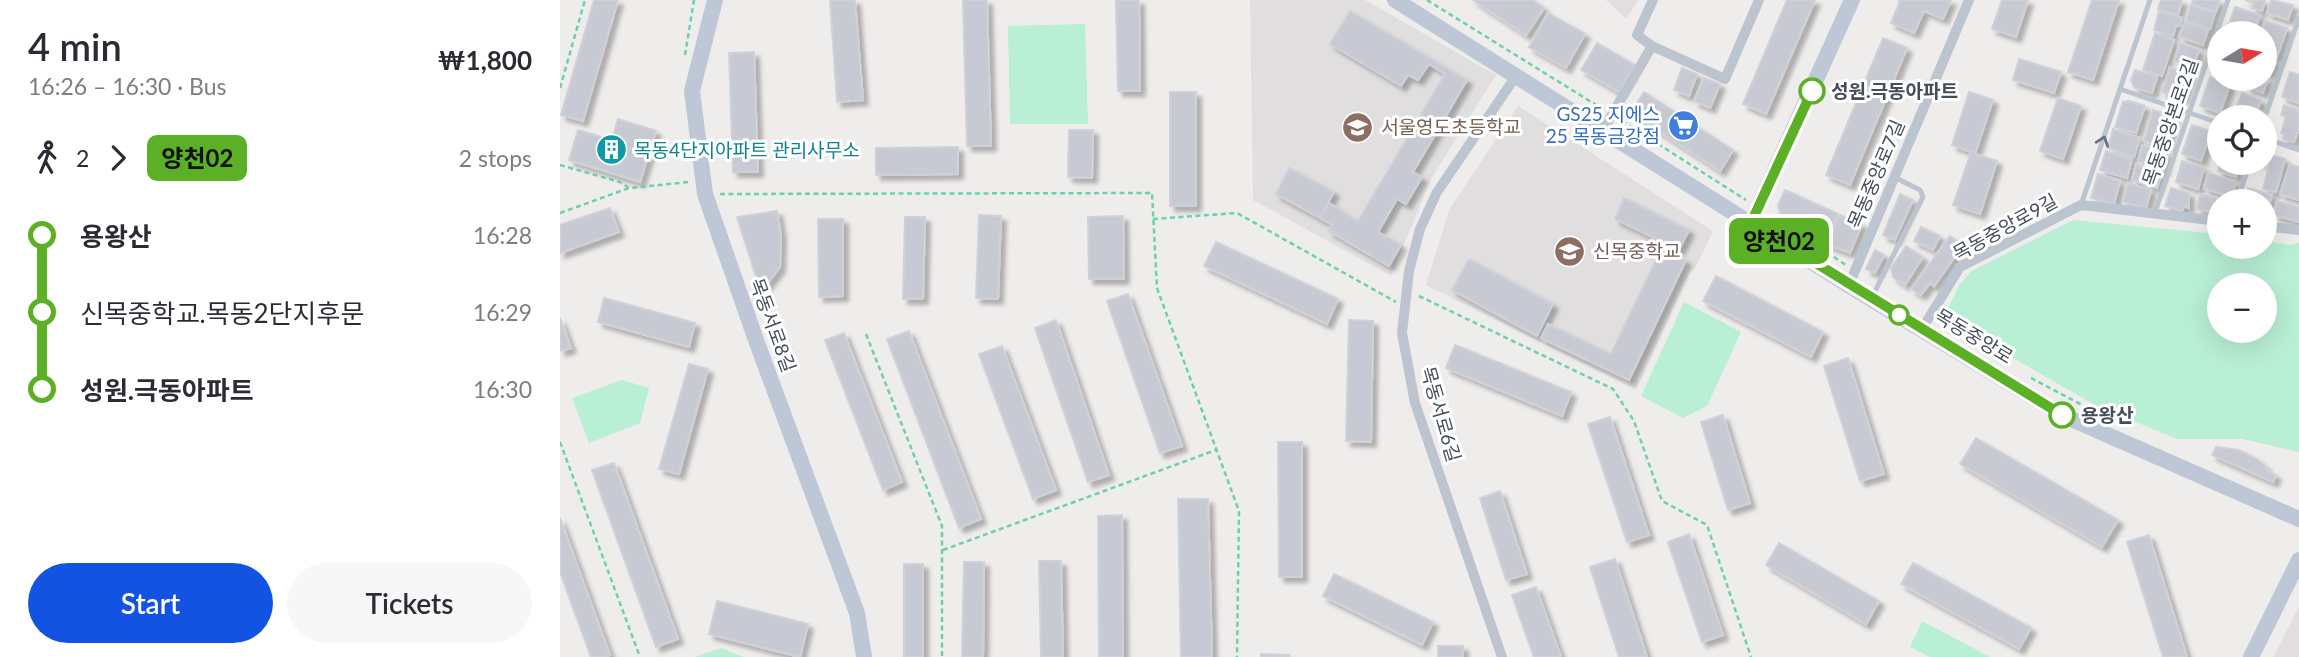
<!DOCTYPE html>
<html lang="en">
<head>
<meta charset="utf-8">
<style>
	body { margin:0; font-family:Lato,"Noto Sans KR",sans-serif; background:#f7f7f7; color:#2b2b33; height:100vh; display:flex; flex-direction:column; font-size:26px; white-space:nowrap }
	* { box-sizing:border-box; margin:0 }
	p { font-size:23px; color:#7c7c81 }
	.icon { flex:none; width:38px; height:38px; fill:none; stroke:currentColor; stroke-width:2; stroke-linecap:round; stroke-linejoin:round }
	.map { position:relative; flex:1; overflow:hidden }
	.details { display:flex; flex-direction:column; background:#fff; width:560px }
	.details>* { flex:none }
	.badge { padding:0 14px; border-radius:10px; font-size:24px; line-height:46px }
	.needle { width:46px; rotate:79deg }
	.tools { position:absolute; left:1647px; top:21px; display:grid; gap:14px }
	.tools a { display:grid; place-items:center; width:70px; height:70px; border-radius:50%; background:#fff; box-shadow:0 7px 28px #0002; font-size:35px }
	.map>.badge { position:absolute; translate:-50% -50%; box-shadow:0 0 0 4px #fff }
	.legs { display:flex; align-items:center; gap:10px; height:77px; padding:0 28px; font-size:23px }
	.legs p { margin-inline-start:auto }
	.summary { display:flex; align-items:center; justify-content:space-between; height:119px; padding:0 28px }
	h1 { font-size:38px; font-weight:600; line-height:52px }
	.primary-button { display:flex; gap:14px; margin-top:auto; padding:14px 28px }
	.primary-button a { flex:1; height:80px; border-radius:42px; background:#1353e2; color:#fff; font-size:28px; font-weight:600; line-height:80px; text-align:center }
	.primary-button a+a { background:#f7f7f7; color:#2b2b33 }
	ul { padding:0 28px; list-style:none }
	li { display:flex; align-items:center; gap:24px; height:77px; font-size:26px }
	li i { display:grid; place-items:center; width:10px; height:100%; margin:0 9px; background:currentColor }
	li i::after { content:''; width:18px; height:18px; margin:-9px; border:5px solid; border-radius:50%; background:#fff }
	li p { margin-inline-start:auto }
	li:first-child i { background:linear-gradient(#0000 50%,currentColor 0) }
	li:last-child i { background:linear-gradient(currentColor 50%,#0000 0) }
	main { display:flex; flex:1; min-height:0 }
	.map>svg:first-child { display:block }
	.education { fill:#e0dede }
	.green { fill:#b8efd5; fill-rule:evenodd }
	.building { fill:#c8cad3; stroke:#d0d1d8; stroke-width:2; filter:url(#shadow) }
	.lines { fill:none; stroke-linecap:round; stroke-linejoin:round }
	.path { stroke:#6fceac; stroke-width:2.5; stroke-dasharray:5 3.5; stroke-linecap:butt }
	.lane { stroke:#bcc5cf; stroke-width:5 }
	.street { stroke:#bcc5cf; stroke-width:10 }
	.secondary { stroke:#bec7d6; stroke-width:16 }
	.oneway { stroke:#68717d }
	.line-1-casing { stroke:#fff; stroke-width:16 }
	.line-1 { stroke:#5bb025; stroke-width:10 }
	.stop-1-dot { fill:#fff; stroke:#5bb025; stroke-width:3.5 }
	.labels { text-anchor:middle; stroke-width:6; stroke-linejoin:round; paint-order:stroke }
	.stop-label { font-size:19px; font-weight:bold; fill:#444d5a; stroke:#fff; text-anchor:start }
	.shop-label { font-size:19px; fill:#366cbe; stroke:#fff; text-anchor:end }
	.street-label { font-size:19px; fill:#444d5a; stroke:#fff }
	.education-label { font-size:19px; fill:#785e54; stroke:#fff; text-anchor:start }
	.culture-label { font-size:19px; fill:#0d838f; stroke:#fff; text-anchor:start }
</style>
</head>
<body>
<main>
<section class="details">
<div class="summary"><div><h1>4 min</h1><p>16:26 – 16:30 · Bus</p></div><b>₩1,800</b></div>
<div class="legs"><svg class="icon" aria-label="walk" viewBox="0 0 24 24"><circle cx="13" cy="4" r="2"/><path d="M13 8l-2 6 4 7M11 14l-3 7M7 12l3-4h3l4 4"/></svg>2<svg class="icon" aria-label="forward" viewBox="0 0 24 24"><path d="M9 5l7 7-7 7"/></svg><b class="badge" style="background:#5bb025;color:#111">양천02</b><p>2 stops</p></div>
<ul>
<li><i style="color:#5bb025"></i><b>용왕산</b><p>16:28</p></li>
<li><i style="color:#5bb025"></i><span>신목중학교.목동2단지후문</span><p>16:29</p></li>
<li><i style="color:#5bb025"></i><b>성원.극동아파트</b><p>16:30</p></li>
</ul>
<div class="primary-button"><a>Start</a><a>Tickets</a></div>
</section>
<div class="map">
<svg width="1739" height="657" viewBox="0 0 1739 657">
	<defs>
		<filter id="shadow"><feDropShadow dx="5" dy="5" stdDeviation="2" flood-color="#0004"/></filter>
	</defs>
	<rect width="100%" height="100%" fill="#efedec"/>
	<g class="education">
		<path d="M690,0H805L936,75L871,179L831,276L693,200Z"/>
		<path d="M1046,0H1078L1066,19Z"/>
		<path d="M958,106L1153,231L1134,270L1130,272L1076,390L866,285L889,210Z"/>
		<path d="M1739,607V657H1713Z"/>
	</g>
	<g class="green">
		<path d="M525,24L528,124H450L448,26Z"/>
		<path d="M1513,220L1659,234V247H1704L1705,241L1730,245L1739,243V452L1682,439H1617L1535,405L1383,318L1399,286L1410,272ZM1704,285V331H1659V285Z"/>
		<path d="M1124,302L1181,332L1147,406L1123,418L1081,396Z"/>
		<path d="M62,380L89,388L80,423L29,443L12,398Z"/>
		<path d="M1362,621L1430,657H1370L1350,647Z"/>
		<path d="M161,648L184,657H135Z"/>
	</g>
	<g class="building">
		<path d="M34,0H58L23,121L1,115Z"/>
		<path d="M270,0H295L303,100L277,102Z"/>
		<path d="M403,0H427L431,146H407Z"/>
		<path d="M556,0H579L580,91H558Z"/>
		<path d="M913,0H973L984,8L966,35Z"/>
		<path d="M1227,0H1255L1206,114L1183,104Z"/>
		<path d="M1338,0H1391L1383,19L1364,11L1354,33L1331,23L1340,1Z"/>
		<path d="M1442,0H1468L1456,37L1432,29Z"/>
		<path d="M1532,0H1559L1533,80L1508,72Z"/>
		<path d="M1601,0H1622L1618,15L1598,9Z"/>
		<path d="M1633,0H1660L1656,12L1632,4Z"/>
		<path d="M1685,0H1705L1702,11L1692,8L1694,3Z"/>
		<path d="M1711,0L1733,5L1728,20L1707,13Z"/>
		<path d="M1631,5L1655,13L1650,29L1626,21Z"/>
		<path d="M1675,7L1700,15L1695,30L1670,21Z"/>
		<path d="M790,11L907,80L853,172L862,177L846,204L837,199L818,232L841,245L829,266L769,231L772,225L760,218L769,203L798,221L885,74L869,64L858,80L848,75L841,86L770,44Z"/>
		<path d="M1599,11L1622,18L1620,26L1616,25L1613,36L1594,30Z"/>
		<path d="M988,13L1025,34L1006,68L969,47Z"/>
		<path d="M1705,21L1727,28L1717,57L1704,53V33H1701Z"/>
		<path d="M1625,22L1648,30L1643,45L1619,37Z"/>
		<path d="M1668,24L1693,33H1665Z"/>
		<path d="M1595,33L1614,40L1602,76L1583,70Z"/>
		<path d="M1323,38L1347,48L1290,185L1266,175Z"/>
		<path d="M1037,43L1075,65L1059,92L1021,70Z"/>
		<path d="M1620,43L1639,50L1633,67L1614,61Z"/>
		<path d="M194,52L198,172H173L169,53Z"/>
		<path d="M1659,52V74L1653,72Z"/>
		<path d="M1704,56L1715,60L1710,74L1704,72Z"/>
		<path d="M1459,59L1501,72L1494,93L1453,80Z"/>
		<path d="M1610,67L1631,74L1623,99L1602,92Z"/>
		<path d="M1122,68L1137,74L1129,96L1114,90Z"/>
		<path d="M1575,70L1597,77L1592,93L1575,88L1571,80Z"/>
		<path d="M1730,72L1739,75V103L1722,97Z"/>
		<path d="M1650,77L1670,84L1660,113L1640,106Z"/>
		<path d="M1704,77L1708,78L1703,93L1687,87L1689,79H1704Z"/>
		<path d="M1144,78L1160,84L1150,108L1134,101Z"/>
		<rect x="610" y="92" width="26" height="114"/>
		<path d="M1084,92L1173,150L1160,171L1071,113Z"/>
		<path d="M1409,92L1433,100L1415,154L1437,161L1420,214L1393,205L1411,152L1392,145Z"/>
		<path d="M1682,93L1701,100L1695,117H1673Z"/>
		<path d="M1498,98L1521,106L1503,159L1480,151Z"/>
		<path d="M1569,101L1585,106L1576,133L1555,127L1563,102Z"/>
		<path d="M1724,105L1739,110V128L1734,142L1723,139L1724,134L1721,133L1726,117L1721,115Z"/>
		<path d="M1593,110L1615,117L1606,147L1584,141Z"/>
		<path d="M58,119L96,131L80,182L9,160L18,130L52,140Z"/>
		<path d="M1632,125L1651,131L1641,161L1622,154Z"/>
		<path d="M1553,129L1580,138L1574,157L1548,148Z"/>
		<path d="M509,130H533L532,178L508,177Z"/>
		<path d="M1582,145L1608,153L1604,170L1578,162Z"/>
		<path d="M398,147V174L316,175V148Z"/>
		<path d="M1546,151L1572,159L1567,178L1540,170Z"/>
		<path d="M1704,153L1725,159L1716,192L1703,189L1709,165L1700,163H1704Z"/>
		<path d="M1622,161L1644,168L1638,189L1616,182Z"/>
		<path d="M1661,163H1680L1676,177L1658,171Z"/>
		<path d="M1576,164L1602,172L1597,188L1572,180Z"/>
		<path d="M1730,164L1739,167V200L1720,194Z"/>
		<path d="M729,168L774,192L760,218L716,194Z"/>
		<path d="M1648,173L1676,182L1671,197L1644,188Z"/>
		<path d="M1538,174L1560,181L1554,204L1531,198Z"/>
		<path d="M1568,183L1591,190L1586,208L1563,202Z"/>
		<path d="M1611,188L1629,193V208L1624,206L1622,211L1605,206Z"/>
		<path d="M1688,188L1712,195L1705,218L1704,201H1685Z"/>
		<path d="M1225,190L1278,214L1266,240L1224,220L1220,214L1218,205Z"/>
		<path d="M1340,194L1353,200L1335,240L1323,235Z"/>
		<path d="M1640,194L1667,200L1659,201V214L1637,209Z"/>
		<path d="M1064,198L1129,230L1119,250L1055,219Z"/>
		<path d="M1717,201L1739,207V222L1714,215Z"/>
		<path d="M50,208L59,232L0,253V225Z"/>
		<path d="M217,211L221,234L220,267L201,292L177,217Z"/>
		<path d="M419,215L441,216L438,299L416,298Z"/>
		<path d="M1279,215L1302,224L1290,253L1268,245Z"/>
		<path d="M563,216L564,279H529L528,217Z"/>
		<path d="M345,217H365L363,299H343Z"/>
		<path d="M258,219H283V296L259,297Z"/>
		<path d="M1361,227L1380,236L1373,250L1354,241Z"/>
		<path d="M1390,236L1403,245L1374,286L1370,283L1361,295L1351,289Z"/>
		<path d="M656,242L778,299L767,324L644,266Z"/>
		<path d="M1346,246L1363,257L1345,285L1333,277L1331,268Z"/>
		<path d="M1101,249L1126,260L1069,380L981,338L988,324L1051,354Z"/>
		<path d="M1315,250L1324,255L1315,273L1306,269Z"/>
		<path d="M909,259L993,304L977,336L892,290Z"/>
		<path d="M1156,276L1263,332L1251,357L1143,301Z"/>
		<path d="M568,294L622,446L600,453L547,301Z"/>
		<path d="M44,298L135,323L129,347L38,322Z"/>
		<path d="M0,318L11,348L0,351Z"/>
		<path d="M496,320L549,475L528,482L475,328Z"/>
		<path d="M789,320L813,321L811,442L786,441Z"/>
		<path d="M349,331L421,519L399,528L327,339Z"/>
		<path d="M284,333L342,482L323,490L265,340Z"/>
		<path d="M895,345L1011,392L1002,416L886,368Z"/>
		<path d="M442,346L496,490L473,499L419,354Z"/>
		<path d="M1288,358L1324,474L1300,481L1264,366Z"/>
		<path d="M129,364L148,369L119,474L99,469Z"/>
		<path d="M1163,415L1190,503L1168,510L1141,422Z"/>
		<path d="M1050,417L1089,535L1067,542L1028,424Z"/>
		<path d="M1416,438L1558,520L1542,547L1400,464Z"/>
		<path d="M718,442H742V577H719Z"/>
		<path d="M1656,447L1679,450L1697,459L1706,467L1707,471L1716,475L1713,482L1652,455Z"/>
		<path d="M54,463L118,639L96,647L32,470Z"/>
		<path d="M940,491L967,574L946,580L920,498Z"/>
		<path d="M618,499H648L652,657H621Z"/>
		<path d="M562,515L563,657H539L538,516Z"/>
		<path d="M0,518L50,655L43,657H31L0,572Z"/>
		<path d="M1129,534L1163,635L1142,642L1108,542Z"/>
		<path d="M1589,535L1627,657H1603L1567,542Z"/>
		<path d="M1219,543L1319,601L1306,624L1206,565Z"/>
		<path d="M1055,559L1087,657H1059L1030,567Z"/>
		<path d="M479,561H501L503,657H481Z"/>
		<path d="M404,562H424L423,657H402Z"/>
		<path d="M1353,563L1471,628L1459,649L1341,584Z"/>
		<rect x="344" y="564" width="19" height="93"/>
		<path d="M774,574L873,622L862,645L763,596Z"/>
		<path d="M976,587L1001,657H974L952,595Z"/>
		<path d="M157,601L248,624L240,657L149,634Z"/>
		<rect x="878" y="646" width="25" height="11"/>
		<path d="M701,654L729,655V657H701Z"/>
	</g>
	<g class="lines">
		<g class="path">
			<path d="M867,0L1041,108"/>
			<path d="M125,55L134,0"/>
			<path d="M0,88L25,0"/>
			<path d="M1062,121L1186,200"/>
			<path d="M0,165L60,182L69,188L129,182"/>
			<path d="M160,194L592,193L597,288L679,511L677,657"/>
			<path d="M0,213L69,188"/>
			<path d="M1210,215L1286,265"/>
			<path d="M593,219L677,213L836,302"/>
			<path d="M859,296L1053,389L1074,421L1102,501L1147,525L1191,657"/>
			<path d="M306,334L382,526V657"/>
			<path d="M1471,378L1539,414"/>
			<path d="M0,442L80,657"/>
			<path d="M383,550L656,450"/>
		</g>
		<g class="lane">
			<path d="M1560,89L1659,123"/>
			<path d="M1704,120L1739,18"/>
			<path d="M1704,138L1739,150"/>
			<path d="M1677,201L1690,163"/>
			<path d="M1521,205L1590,0"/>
			<path d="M1595,212L1668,0"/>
			<path d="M1313,295L1363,197L1360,190L1334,177"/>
		</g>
		<g class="street">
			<path d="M1092,46L1165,79L1199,0"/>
			<path d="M1043,130L1092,46L1077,35L1093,0"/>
			<path d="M1704,226L1739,230"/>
			<path d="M1289,285L1409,0"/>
			<path d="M1362,329L1400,267L1521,205L1659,221"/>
			<path d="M942,657L855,403L842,333L849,271L860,229L877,192L956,76"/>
		</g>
		<g class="secondary">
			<path d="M155,0L132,91L145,194L197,343L297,613L304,657"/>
			<path d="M835,0L1298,291L1502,415L1739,519"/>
			<path d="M1191,223L1292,0"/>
			<path d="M1691,657L1739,560"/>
		</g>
	</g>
	<defs><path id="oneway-chevron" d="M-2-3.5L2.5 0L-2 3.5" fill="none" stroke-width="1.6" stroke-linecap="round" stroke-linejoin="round" transform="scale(1.75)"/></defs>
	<use class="oneway" href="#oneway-chevron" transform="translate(1543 141) rotate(-71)"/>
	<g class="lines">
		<defs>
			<path id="line-1" d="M1252,91L1191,223L1502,415"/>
		</defs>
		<use href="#line-1" class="line-1-casing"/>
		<use href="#line-1" class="line-1"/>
	</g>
	<defs>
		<symbol id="supermarket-disc" viewBox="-11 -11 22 22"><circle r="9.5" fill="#3f7fe0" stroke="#fff"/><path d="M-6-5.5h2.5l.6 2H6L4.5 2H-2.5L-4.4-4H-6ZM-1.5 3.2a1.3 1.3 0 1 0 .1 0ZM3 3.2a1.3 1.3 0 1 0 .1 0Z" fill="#fff"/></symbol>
		<symbol id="school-disc" viewBox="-11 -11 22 22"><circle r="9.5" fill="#8d6e63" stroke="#fff"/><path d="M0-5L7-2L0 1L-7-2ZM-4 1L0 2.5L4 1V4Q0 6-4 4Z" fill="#fff"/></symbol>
		<symbol id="building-disc" viewBox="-11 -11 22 22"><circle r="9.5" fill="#0f9aa8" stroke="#fff"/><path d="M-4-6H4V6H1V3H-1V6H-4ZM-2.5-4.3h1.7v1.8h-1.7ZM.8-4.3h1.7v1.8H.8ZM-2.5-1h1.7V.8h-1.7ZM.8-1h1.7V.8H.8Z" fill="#fff"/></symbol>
	</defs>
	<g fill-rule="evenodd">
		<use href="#supermarket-disc" x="1106" y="108" width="35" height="35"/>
		<use href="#school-disc" x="780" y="110" width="35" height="35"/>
		<use href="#building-disc" x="34" y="132" width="35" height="35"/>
		<use href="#school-disc" x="992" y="234" width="35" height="35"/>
	</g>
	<g class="stop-1-dot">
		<circle cx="1252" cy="91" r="12"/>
		<circle cx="1339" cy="315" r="9"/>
		<circle cx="1502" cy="415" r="12"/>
	</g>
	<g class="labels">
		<g class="stop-label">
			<text x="1271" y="98">성원.극동아파트</text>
			<text x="1521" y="422">용왕산</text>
		</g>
		<g class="shop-label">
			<text x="1100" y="121">GS25 지에스<tspan x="1100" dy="22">25 목동금강점</tspan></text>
		</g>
		<g class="street-label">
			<text transform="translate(1610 122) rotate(-71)" y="7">목동중앙본로2길</text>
			<text transform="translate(1316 174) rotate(-67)" y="7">목동중앙로7길</text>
			<text transform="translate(1445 227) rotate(-29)" y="7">목동중앙로9길</text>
			<text transform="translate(213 325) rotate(70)" y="7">목동서로8길</text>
			<text transform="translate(1414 336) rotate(31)" y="7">목동중앙로</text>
			<text transform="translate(881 414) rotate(74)" y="7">목동서로6길</text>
		</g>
		<g class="education-label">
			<text x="821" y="134">서울영도초등학교</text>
			<text x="1033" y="258">신목중학교</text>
		</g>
		<g class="culture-label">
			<text x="74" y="157">목동4단지아파트 관리사무소</text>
		</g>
	</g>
</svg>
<div class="tools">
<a><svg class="needle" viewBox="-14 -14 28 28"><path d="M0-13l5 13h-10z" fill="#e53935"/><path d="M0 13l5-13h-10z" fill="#7c7c81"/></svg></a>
<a><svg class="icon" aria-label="locate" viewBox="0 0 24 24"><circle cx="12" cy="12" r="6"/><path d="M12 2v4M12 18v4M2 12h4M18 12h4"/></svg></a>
<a>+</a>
<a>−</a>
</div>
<b class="badge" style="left:1219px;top:241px;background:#5bb025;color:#111">양천02</b>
</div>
</main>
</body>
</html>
